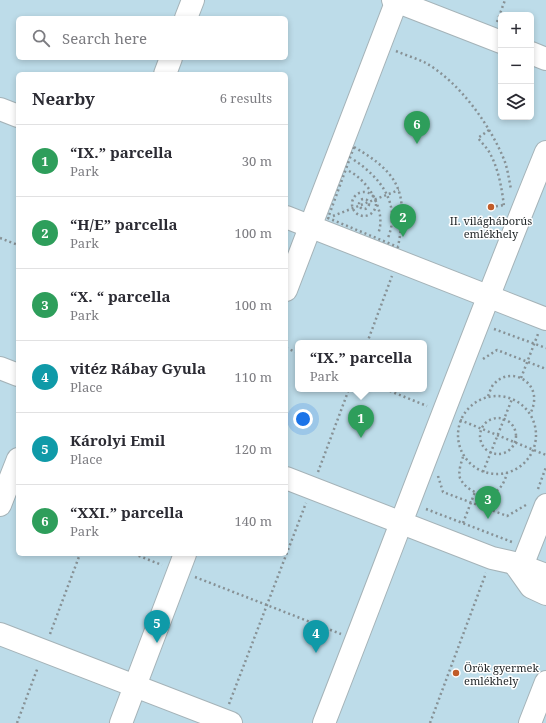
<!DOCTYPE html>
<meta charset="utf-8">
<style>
:root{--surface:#fff;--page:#f7f7f7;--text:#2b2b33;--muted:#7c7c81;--line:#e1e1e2;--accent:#0b8043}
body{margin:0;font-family:"Noto Serif",serif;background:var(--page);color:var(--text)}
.controls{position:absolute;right:12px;top:12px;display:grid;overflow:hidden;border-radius:6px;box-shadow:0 2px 6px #0003}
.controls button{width:36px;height:36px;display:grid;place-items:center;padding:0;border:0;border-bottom:1px solid var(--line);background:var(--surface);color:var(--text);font:20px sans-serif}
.you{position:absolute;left:303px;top:419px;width:14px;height:14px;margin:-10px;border:3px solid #fff;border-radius:50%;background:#1a73e8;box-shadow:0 0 0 6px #1a73e833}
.badge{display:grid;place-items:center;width:26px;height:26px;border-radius:50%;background:var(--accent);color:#fff;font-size:13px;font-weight:700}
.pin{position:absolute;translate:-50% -33px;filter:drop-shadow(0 1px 2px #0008)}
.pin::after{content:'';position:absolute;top:21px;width:14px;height:12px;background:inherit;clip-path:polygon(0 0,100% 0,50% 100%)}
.popup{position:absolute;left:295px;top:340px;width:132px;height:52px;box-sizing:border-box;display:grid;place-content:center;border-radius:6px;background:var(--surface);filter:drop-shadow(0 1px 3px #0005);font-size:13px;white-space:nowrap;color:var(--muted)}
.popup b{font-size:15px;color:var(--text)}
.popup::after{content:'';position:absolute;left:50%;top:100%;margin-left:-8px;border:8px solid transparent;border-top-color:var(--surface)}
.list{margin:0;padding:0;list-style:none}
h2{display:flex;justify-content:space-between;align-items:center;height:52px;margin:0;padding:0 16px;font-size:17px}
h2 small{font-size:13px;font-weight:400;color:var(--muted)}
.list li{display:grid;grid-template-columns:26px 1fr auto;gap:12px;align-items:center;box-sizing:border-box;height:72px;padding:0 16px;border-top:1px solid var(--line)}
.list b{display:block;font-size:15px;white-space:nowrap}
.list p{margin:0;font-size:13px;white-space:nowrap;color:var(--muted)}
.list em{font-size:13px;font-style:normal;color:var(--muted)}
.icon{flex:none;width:22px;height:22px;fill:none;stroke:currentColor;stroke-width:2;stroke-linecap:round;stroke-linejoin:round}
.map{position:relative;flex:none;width:546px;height:723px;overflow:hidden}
.search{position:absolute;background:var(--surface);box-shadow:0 2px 6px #0003;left:16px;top:16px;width:272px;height:44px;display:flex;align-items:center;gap:10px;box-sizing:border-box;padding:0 14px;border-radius:6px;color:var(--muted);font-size:15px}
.panel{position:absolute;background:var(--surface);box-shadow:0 2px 6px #0003;left:16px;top:72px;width:272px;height:484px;border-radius:6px}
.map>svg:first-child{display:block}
.green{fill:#bddce9;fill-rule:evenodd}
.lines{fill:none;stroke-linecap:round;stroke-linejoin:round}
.minor-casing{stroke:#a5b3b8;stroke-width:24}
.path{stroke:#879195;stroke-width:2.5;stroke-dasharray:2 3;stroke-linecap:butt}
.minor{stroke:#fff;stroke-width:22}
.poi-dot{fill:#c15c29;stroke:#fff;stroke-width:1.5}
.labels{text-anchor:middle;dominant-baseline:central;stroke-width:3;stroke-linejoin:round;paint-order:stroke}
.poi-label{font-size:11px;fill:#23282a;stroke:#fff}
</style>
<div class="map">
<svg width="546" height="723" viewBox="0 0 546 723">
<rect width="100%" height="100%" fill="#e6f5fb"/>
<!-- green -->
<path class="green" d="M0,0H546V723H0ZM501,15H531V117H501ZM18,18H286V58H18ZM18,74H286V554H18ZM298,343H424V389H298Z"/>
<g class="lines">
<defs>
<g id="minor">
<polyline points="393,0 501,42"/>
<polyline points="186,18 193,0"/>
<polyline points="531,53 546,59"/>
<polyline points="165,74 171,58"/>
<polyline points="0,109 18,116"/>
<polyline points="286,217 546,319"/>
<polyline points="286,290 397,0"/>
<polyline points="0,368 18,375"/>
<polyline points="286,478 492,558 514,563 546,575"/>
<polyline points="0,505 18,459"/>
<polyline points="514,563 531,587 546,594"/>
<polyline points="522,566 546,505"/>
<polyline points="0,634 231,723"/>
<polyline points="121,723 185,554"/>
<path d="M324,723C398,533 469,341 546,152"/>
<polyline points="530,723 546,682"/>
</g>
</defs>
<!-- minor casing -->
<use href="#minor" class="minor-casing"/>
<!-- path -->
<g class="path">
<polyline points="497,22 505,0"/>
<path d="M396,51C405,55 415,58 424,62C459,81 491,126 505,162C508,171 509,180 511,189"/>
<path d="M489,130L478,138C481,142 485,146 488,150C498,166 502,188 504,207"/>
<path d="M354,147C401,174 408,194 398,247L328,218Z"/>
<path d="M354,160C381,178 401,204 388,238"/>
<path d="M349,171C369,181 387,212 378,234"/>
<circle cx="364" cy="204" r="12"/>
<circle cx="364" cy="204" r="5"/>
<polyline points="491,207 505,205"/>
<polyline points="333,216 399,190"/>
<polyline points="0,238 18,245"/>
<polyline points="494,329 546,348"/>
<polyline points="367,343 392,276"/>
<polyline points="286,348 298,353"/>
<polyline points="483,359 497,350 546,369"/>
<polyline points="521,378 538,334"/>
<polyline points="385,389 427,406"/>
<circle cx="497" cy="435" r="39"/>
<path d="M488,396C490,392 491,386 495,383C512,365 546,384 530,414"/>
<circle cx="498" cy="436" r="18"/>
<polyline points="460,420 546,455"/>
<path d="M463,457C461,463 458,472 460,478C466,491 483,498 495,492C502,488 505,480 507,473"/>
<polyline points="318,472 349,389"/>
<polyline points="483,472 512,399"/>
<polyline points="438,476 443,492 507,516 526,505"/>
<polyline points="538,489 546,467"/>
<polyline points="426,509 512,542"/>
<polyline points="463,523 475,492"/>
<polyline points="134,554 162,565"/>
<polyline points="195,577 341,634"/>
<polyline points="50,634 80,554"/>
<polyline points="229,704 306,503"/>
<polyline points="17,723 38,667"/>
<polyline points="430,723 486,573"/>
</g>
<!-- minor -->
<use href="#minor" class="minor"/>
</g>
<!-- markers -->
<g class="poi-dot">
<circle cx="491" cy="207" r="4"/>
<circle cx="456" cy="673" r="4"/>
</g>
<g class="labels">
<!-- poi labels -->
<g class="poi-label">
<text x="491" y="220">II. világháborús<tspan x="491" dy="13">emlékhely</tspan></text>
<text x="464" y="667" text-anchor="start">Örök gyermek<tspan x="464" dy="13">emlékhely</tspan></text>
</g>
</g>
</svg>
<div class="controls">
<button>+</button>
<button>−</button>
<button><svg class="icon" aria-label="layers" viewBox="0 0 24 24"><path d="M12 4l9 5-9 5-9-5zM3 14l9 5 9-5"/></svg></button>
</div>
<div class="you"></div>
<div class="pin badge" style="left:361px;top:438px;background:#2e9e5b">1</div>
<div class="popup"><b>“IX.” parcella</b>Park</div>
<div class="pin badge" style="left:403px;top:237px;background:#2e9e5b">2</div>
<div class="pin badge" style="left:488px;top:519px;background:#2e9e5b">3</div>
<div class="pin badge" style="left:316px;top:653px;background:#0f9aa8">4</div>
<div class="pin badge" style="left:157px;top:643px;background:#0f9aa8">5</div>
<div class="pin badge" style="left:417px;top:144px;background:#2e9e5b">6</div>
<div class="search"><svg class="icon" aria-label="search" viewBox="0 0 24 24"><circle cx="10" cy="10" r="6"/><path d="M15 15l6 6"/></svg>Search here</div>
<section class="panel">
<h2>Nearby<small>6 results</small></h2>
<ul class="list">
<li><span class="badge" style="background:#2e9e5b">1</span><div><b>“IX.” parcella</b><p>Park</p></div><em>30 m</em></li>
<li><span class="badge" style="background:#2e9e5b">2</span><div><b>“H/E” parcella</b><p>Park</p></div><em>100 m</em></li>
<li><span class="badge" style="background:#2e9e5b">3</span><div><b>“X. “ parcella</b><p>Park</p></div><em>100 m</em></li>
<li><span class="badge" style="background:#0f9aa8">4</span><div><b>vitéz Rábay Gyula</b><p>Place</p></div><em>110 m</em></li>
<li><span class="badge" style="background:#0f9aa8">5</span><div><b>Károlyi Emil</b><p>Place</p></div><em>120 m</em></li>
<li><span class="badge" style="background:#2e9e5b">6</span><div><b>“XXI.” parcella</b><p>Park</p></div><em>140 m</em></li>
</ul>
</section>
</div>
